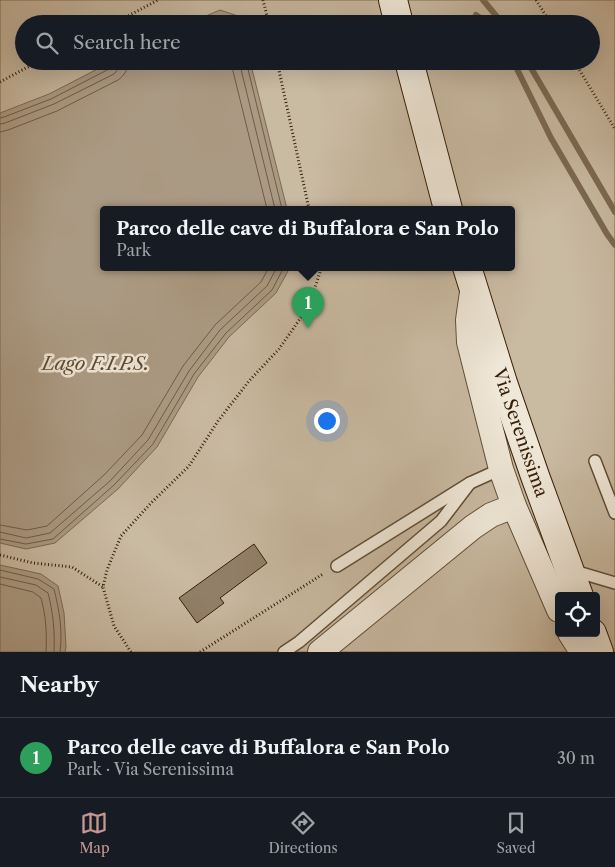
<!DOCTYPE html>
<meta charset="utf-8">
<style>
:root{--surface:#171b24;--page:#20242c;--text:#f1f3f6;--muted:#9ea1a6;--line:#363941;--accent:#c59692}
body{margin:0;font-family:"Libre Caslon Text",serif;background:var(--page);color:var(--text)}
.controls{position:absolute;right:15px;bottom:15px;display:grid;overflow:hidden;border-radius:5px;box-shadow:0 5px 20px #0002}
.controls button{width:45px;height:45px;display:grid;place-items:center;padding:0;border:0;border-bottom:1px solid var(--line);background:var(--surface);color:var(--text);font:25px sans-serif}
.you{position:absolute;left:326px;top:420px;width:18px;height:18px;margin:-12px;border:4px solid #fff;border-radius:50%;background:#1a73e8;box-shadow:0 0 0 8px #1a73e833}
.badge{display:grid;place-items:center;width:32px;height:32px;border-radius:50%;background:var(--accent);color:#fff;font-size:16px;font-weight:700}
.pin{position:absolute;translate:-50% -41px;filter:drop-shadow(0 1px 2px #0008)}
.pin::after{content:'';position:absolute;top:26px;width:18px;height:15px;background:inherit;clip-path:polygon(0 0,100% 0,50% 100%)}
.popup{position:absolute;left:100px;top:206px;width:415px;height:65px;box-sizing:border-box;display:grid;place-content:center;border-radius:5px;background:var(--surface);filter:drop-shadow(0 1px 4px #0005);font-size:16px;white-space:nowrap;color:var(--muted)}
.popup b{font-size:19px;color:var(--text)}
.popup::after{content:'';position:absolute;left:50%;top:100%;margin-left:-10px;border:10px solid transparent;border-top-color:var(--surface)}
.list{margin:0;padding:0;list-style:none}
h2{display:flex;justify-content:space-between;align-items:center;height:65px;margin:0;padding:0 20px;font-size:21px}
h2 small{font-size:16px;font-weight:400;color:var(--muted)}
.list li{display:grid;grid-template-columns:32px 1fr auto;gap:15px;align-items:center;box-sizing:border-box;height:80px;padding:0 20px;border-top:1px solid var(--line)}
.list b{display:block;font-size:19px;white-space:nowrap}
.list p{margin:0;font-size:16px;white-space:nowrap;color:var(--muted)}
.list em{font-size:16px;font-style:normal;color:var(--muted)}
.icon{flex:none;width:28px;height:28px;fill:none;stroke:currentColor;stroke-width:2;stroke-linecap:round;stroke-linejoin:round}
.map{position:relative;flex:none;width:615px;height:652px;overflow:hidden}
.search{position:absolute;background:var(--surface);box-shadow:0 5px 20px #0002;left:15px;right:15px;top:15px;height:55px;display:flex;align-items:center;gap:12px;box-sizing:border-box;padding:0 18px;border-radius:28px;color:var(--muted);font-size:19px}
.sheet{height:145px;background:var(--surface)}
nav{display:flex;justify-content:space-around;align-items:center;box-sizing:border-box;height:70px;border-top:1px solid var(--line);background:var(--surface);font-size:14px;color:var(--muted)}
nav a{display:grid;justify-items:center;gap:2px}
nav .on{color:var(--accent)}
.map>svg:first-child{display:block}
.green{fill:#c9baa2;stroke:#806c55;fill-rule:evenodd}
.water{fill:#ab9a83;stroke:#7c6952}
.lines{fill:none;stroke-linecap:round;stroke-linejoin:round}
.shore{stroke:#705c46;stroke-width:1}
.stream{stroke:#7c6952;stroke-width:6}
.building{fill:#928069;stroke:#361f08}
.service-casing{stroke:#624e36;stroke-width:14}
.minor-casing{stroke:#624e36;stroke-width:26}
.secondary-casing{stroke:#361f08;stroke-width:30}
.path{stroke:#361f08;stroke-width:3;stroke-dasharray:1 2.5;stroke-linecap:butt}
.service{stroke:#efe7d7;stroke-width:11}
.minor{stroke:#efe7d7;stroke-width:24}
.secondary{stroke:#efe7d7;stroke-width:28}
.labels{text-anchor:middle;dominant-baseline:central;stroke-width:5;stroke-linejoin:round;paint-order:stroke}
.street-label{font-size:18px;fill:#361f08;stroke:#efe7d7}
.water-label{font-size:19px;font-style:italic;fill:#5f4a33;stroke:#efe7d7}
</style>
<div class="map">
<svg width="615" height="652" viewBox="0 0 615 652">
<rect width="100%" height="100%" fill="#e7dac2"/>
<filter id="stains"><feTurbulence type="fractalNoise" baseFrequency=".004" numOctaves="4"/><feColorMatrix values="0 0 0 0 .2 0 0 0 0 .09 0 0 0 0 .02 0 0 0 .5 -.17"/></filter>
<radialGradient id="worn" r=".72"><stop offset=".6" stop-color="#630" stop-opacity="0"/><stop offset="1" stop-color="#630" stop-opacity=".3"/></radialGradient>
<!-- green -->
<path class="green" d="M0,0H615V652H0ZM24,24H591V61H24ZM104,209H512V267H104ZM559,596H596V633H559Z"/>
<!-- water -->
<g class="water">
<polygon points="220,10 238,16 240,24 187,24"/>
<polygon points="113,61 250,61 287,209 104,209 104,267 289,267 288,271 276,293 229,337 198,377 157,447 118,489 55,543 26,549 0,543 0,113 49,94"/>
<polygon points="0,565 41,574 58,586 64,613 66,647 65,652 0,652"/>
</g>
<g class="lines">
<!-- shore -->
<g class="shore">
<polyline points="232,61 232,67 267,209"/>
<polyline points="239,61 275,209"/>
<polyline points="246,61 282,209"/>
<polyline points="0,118 4,117 51,99 111,68 114,65 114,61"/>
<polyline points="0,124 5,123 54,104 114,74 119,68 120,61"/>
<path d="M0,132L8,130L57,111L118,80C125,75 128,69 128,61"/>
<polyline points="0,525 27,530 47,526 104,475 142,435 183,366 215,325 261,282 269,267"/>
<polyline points="0,532 26,538 50,533 110,481 148,440 189,371 220,330 267,286 277,267"/>
<polyline points="0,539 26,544 53,539 114,485 153,444 194,374 226,333 272,290 284,267"/>
<path d="M0,570L38,579L54,589C59,609 63,631 60,652"/>
<path d="M0,577L36,585L48,593C53,612 55,632 54,652"/>
<path d="M0,584L33,592L41,598C46,616 47,634 46,652"/>
</g>
<!-- stream -->
<g class="stream">
<polyline points="483,0 503,24"/>
<polyline points="476,15 489,24"/>
<polyline points="513,61 551,138 607,234 615,245"/>
<polyline points="527,61 615,212"/>
</g>
</g>
<!-- building -->
<polygon class="building" points="254,544 267,563 220,598 224,603 197,623 179,598"/>
<g class="lines">
<defs>
<g id="service">
<polyline points="595,461 615,513"/>
<polyline points="337,566 470,483 501,469"/>
<polyline points="571,570 615,583"/>
<polyline points="284,652 299,642 441,521 470,483"/>
</g>
<g id="minor">
<polyline points="473,285 468,320 469,342 501,469 514,506 559,610"/>
<polyline points="570,633 582,652"/>
<polyline points="320,652 473,527 491,515 514,506"/>
</g>
<g id="secondary">
<polyline points="393,0 399,24"/>
<polyline points="409,61 448,209"/>
<path id="s1" d="M467,267L503,383L535,476L579,596"/>
<polyline points="592,633 599,652"/>
</g>
</defs>
<!-- service casing -->
<use href="#service" class="service-casing"/>
<!-- minor casing -->
<use href="#minor" class="minor-casing"/>
<!-- secondary casing -->
<use href="#secondary" class="secondary-casing"/>
<!-- path -->
<g class="path">
<polyline points="263,0 269,24"/>
<polyline points="536,0 551,24"/>
<polyline points="113,24 158,0"/>
<polyline points="277,61 309,209"/>
<polyline points="574,61 615,129"/>
<polyline points="0,82 39,61"/>
<polyline points="0,555 33,563 72,567 103,587"/>
<polyline points="131,652 114,626 103,587 107,570 121,536 151,503 189,466 218,421 249,381 279,349 309,306 321,269 320,267"/>
<polyline points="200,652 323,574"/>
</g>
<!-- service -->
<use href="#service" class="service"/>
<!-- minor -->
<use href="#minor" class="minor"/>
<!-- secondary -->
<use href="#secondary" class="secondary"/>
</g>
<g class="labels">
<!-- street labels -->
<g class="street-label">
<text stroke="none"><textPath href="#s1" startOffset="174">Via Serenissima</textPath></text>
</g>
<!-- water labels -->
<g class="water-label">
<text x="96" y="363">Lago F.I.P.S.</text>
</g>
</g>
<rect width="100%" height="100%" filter="url(#stains)"/>
<rect width="100%" height="100%" fill="url(#worn)"/>
</svg>
<div class="controls">
<button><svg class="icon" aria-label="locate" viewBox="0 0 24 24"><circle cx="12" cy="12" r="6"/><path d="M12 2v4M12 18v4M2 12h4M18 12h4"/></svg></button>
</div>
<div class="you"></div>
<div class="pin badge" style="left:308px;top:328px;background:#2e9e5b">1</div>
<div class="popup"><b>Parco delle cave di Buffalora e San Polo</b>Park</div>
<div class="search"><svg class="icon" aria-label="search" viewBox="0 0 24 24"><circle cx="10" cy="10" r="6"/><path d="M15 15l6 6"/></svg>Search here</div>
</div>
<section class="sheet">
<h2>Nearby<small></small></h2>
<ul class="list">
<li><span class="badge" style="background:#2e9e5b">1</span><div><b>Parco delle cave di Buffalora e San Polo</b><p>Park · Via Serenissima</p></div><em>30 m</em></li>
</ul>
</section>
<nav>
<a class="on"><svg class="icon" aria-label="map" viewBox="0 0 24 24"><path d="M3 6l6-2 6 2 6-2v14l-6 2-6-2-6 2zM9 4v14M15 6v14"/></svg>Map</a>
<a><svg class="icon" aria-label="directions" viewBox="0 0 24 24"><path d="M12 3l9 9-9 9-9-9zM9 14v-3h6M13 9l2 2-2 2"/></svg>Directions</a>
<a><svg class="icon" aria-label="saved" viewBox="0 0 24 24"><path d="M7 4h10v16l-5-4-5 4z"/></svg>Saved</a>
</nav>
